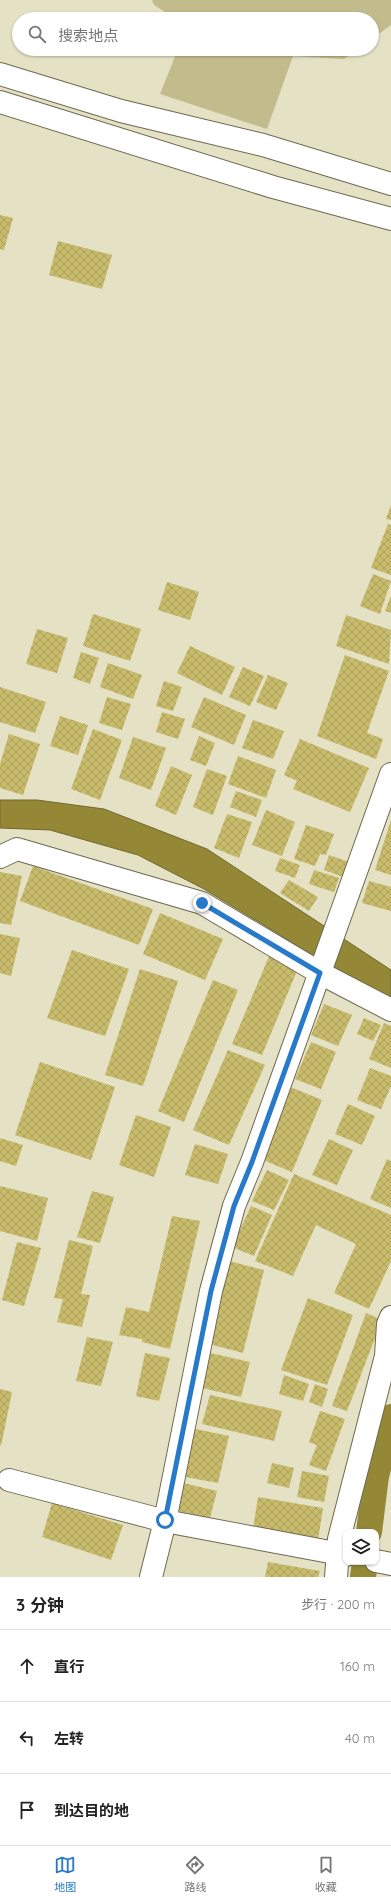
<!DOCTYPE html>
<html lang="zh">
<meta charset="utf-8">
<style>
:root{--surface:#fff;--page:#f2f2f2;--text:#222;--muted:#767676;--line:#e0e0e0;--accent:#277ac9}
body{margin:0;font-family:Quicksand,"Noto Sans SC",sans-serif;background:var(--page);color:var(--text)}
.controls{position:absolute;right:12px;bottom:12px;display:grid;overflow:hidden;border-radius:8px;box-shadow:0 1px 3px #0004}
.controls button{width:36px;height:36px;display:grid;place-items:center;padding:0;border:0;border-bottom:1px solid var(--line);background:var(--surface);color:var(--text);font:20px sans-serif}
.stop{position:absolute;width:12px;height:12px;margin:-9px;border:3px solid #277ac9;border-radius:50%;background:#fff}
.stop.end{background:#277ac9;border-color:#fff;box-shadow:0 1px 4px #0008}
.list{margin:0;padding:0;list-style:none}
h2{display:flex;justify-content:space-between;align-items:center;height:52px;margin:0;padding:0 16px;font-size:17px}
h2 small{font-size:13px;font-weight:400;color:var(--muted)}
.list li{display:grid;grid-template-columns:26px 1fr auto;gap:12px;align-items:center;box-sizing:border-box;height:72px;padding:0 16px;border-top:1px solid var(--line)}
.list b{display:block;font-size:15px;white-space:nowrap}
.list em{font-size:13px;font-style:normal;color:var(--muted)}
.icon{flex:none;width:22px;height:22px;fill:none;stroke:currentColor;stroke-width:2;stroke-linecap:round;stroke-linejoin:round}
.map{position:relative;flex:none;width:391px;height:1577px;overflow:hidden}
.search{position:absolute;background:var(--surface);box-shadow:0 1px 3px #0004;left:12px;right:12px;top:12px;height:44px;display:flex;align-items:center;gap:10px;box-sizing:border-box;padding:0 14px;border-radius:22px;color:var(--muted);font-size:15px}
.sheet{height:268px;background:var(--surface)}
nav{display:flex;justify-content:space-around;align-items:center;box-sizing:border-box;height:56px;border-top:1px solid var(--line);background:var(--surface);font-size:11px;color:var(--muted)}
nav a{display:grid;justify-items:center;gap:2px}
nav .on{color:var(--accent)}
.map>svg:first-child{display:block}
.garden{fill:#c2bc8d}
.water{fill:#948837;stroke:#71682c}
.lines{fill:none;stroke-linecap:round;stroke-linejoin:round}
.canal{stroke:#948837;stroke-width:26}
.building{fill:url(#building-cross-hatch)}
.minor-casing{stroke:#6d6950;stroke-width:24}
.tertiary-casing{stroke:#6d6950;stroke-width:24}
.minor{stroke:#fff;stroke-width:22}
.tertiary{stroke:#fff;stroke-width:22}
.route{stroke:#277ac9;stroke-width:5}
</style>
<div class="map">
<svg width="391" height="1577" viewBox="0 0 391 1577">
<defs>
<pattern id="building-cross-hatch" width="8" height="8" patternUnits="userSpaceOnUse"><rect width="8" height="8" fill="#c8bc6c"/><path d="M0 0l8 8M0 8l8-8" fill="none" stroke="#aca15d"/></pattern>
</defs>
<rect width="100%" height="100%" fill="#e5e1c4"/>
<!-- garden -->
<g class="garden">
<polygon points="152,0 391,0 391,25 372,39 372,19 176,19 154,5"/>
<polygon points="178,49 358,49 344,59 293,56 267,129 160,94"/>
</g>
<!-- water -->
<polygon class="water" points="0,800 37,800 104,809 207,849 391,970 391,1010 370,992 277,933 204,889 138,855 50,830 0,828"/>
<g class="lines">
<!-- canal -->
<g class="canal">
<polyline points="369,1532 376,1476 391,1417"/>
<polyline points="363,1577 365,1562"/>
</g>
</g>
<!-- building -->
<g class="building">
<polygon points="0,215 13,218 4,250 0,249"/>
<polygon points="58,241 112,255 102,289 49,275"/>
<polygon points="391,505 391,520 386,519"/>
<polygon points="388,524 391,525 391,575 371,568"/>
<polygon points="373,574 391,581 380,614 360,606"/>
<polygon points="167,582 199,592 190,620 158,610"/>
<polygon points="391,596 391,613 385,611"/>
<polygon points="93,614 141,629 130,661 83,646"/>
<polygon points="346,615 391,630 389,664 336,646"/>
<polygon points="37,629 68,638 57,673 26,664"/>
<polygon points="190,646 235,667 222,695 177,673"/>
<polygon points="81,652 99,658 90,684 73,678"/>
<polygon points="345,655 389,671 367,733 383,739 376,759 317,736"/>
<polygon points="108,663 142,675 133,699 100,687"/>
<polygon points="243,667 264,676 250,706 229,697"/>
<polygon points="268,675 288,683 276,710 256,702"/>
<polygon points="164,681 182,687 173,711 156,706"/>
<polygon points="0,687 46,702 35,733 0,722"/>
<polygon points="107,697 131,704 122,730 99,723"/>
<polygon points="204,697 246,715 234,745 191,727"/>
<polygon points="162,712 185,719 178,739 156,732"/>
<polygon points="60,716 88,725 78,755 50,746"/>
<polygon points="253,720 284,731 273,759 242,748"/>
<polygon points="93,729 122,740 100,800 71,789"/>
<polygon points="9,734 40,744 23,795 0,788 0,764"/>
<polygon points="199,736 215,743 206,766 190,760"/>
<polygon points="133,737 166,748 151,790 119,778"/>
<polygon points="300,739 369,768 350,812 293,789 297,781 284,775"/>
<polygon points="238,756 276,770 266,798 228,784"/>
<polygon points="171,766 192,775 176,815 155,806"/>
<polygon points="207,769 227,776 213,815 193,807"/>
<polygon points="236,791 262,800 256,817 230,807"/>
<polygon points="266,810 295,822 282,856 252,845"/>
<polygon points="227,814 252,822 239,858 214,848"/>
<polygon points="391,820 391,875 375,870"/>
<polygon points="306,825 334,834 326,855 320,854 315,866 294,859"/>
<polygon points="329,855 349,862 343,877 324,870"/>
<polygon points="280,858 300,865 295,878 275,871"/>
<polygon points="33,866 153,909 139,945 20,901"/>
<polygon points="314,870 339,878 334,892 309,884"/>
<polygon points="0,872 22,876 11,925 0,923"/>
<polygon points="289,880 318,897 309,911 280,893"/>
<polygon points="369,881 391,887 391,911 362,903"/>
<polygon points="160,913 223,939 205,980 143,954"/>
<polygon points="0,934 20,938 11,976 0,973"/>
<polygon points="72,950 129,969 105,1036 47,1018"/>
<polygon points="270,954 299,966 262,1055 232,1044"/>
<polygon points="140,969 178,981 143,1086 105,1075"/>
<polygon points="213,980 238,990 184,1122 158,1111"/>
<polygon points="324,1004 352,1015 338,1046 311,1035"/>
<polygon points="364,1018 381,1025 373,1041 357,1034"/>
<polygon points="384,1023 391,1026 391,1068 369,1059"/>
<polygon points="311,1042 336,1052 321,1089 295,1079"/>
<polygon points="228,1050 265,1065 229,1145 193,1130"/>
<polygon points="40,1062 115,1087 91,1160 15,1135"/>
<polygon points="370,1068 391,1076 391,1086 381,1109 357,1100"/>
<polygon points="288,1086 322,1100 292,1172 258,1158"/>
<polygon points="348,1104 375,1116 362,1145 335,1134"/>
<polygon points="136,1115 171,1127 154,1177 119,1165"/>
<polygon points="0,1138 23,1145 16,1166 0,1161"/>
<polygon points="329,1139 353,1150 337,1185 312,1175"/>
<polygon points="195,1144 228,1154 218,1184 185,1175"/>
<polygon points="387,1159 391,1161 391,1208 370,1199"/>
<polygon points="267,1170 289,1180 274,1210 252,1201"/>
<polygon points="294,1174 391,1215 391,1261 369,1309 334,1293 356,1244 316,1225 293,1276 255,1261"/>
<polygon points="0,1186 48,1198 37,1241 0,1231"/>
<polygon points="92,1191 114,1197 100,1243 77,1237"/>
<polygon points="251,1206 272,1215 254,1256 232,1247"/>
<polygon points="172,1216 200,1221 170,1349 142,1342 142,1339 119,1335 126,1307 149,1312"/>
<polygon points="69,1240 93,1246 81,1294 90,1295 82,1327 57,1322 63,1299 54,1298"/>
<polygon points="17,1242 41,1248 24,1306 2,1300"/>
<polygon points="229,1261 264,1270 243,1353 209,1344"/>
<polygon points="308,1298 353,1315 327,1385 281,1370"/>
<polygon points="366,1313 382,1320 347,1411 332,1406"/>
<polygon points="87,1337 113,1342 101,1386 76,1381"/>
<polygon points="206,1352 250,1362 241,1397 198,1387"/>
<polygon points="145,1353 170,1358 159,1401 136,1396"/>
<polygon points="284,1375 309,1384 303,1401 279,1394"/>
<polygon points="315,1384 328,1389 322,1407 309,1402"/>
<polygon points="0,1389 12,1392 1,1446 0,1445"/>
<polygon points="210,1395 282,1411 274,1441 202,1424"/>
<polygon points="320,1411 345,1419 326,1471 309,1465 317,1445 309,1442"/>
<polygon points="191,1428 229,1436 218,1483 180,1476"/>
<polygon points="272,1463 294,1468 289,1488 267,1483"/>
<polygon points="302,1471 329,1476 324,1502 297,1497"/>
<polygon points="179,1482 217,1491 210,1518 172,1510"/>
<polygon points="258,1497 323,1508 318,1540 253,1529"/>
<polygon points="52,1503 123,1525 111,1560 42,1537"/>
<polygon points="268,1562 320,1571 318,1577 265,1577"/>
</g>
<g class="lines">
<defs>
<g id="minor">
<polyline points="0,857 17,849 202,903 320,973 391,1010"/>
<polyline points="9,1480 165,1521 346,1555"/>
<polyline points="376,1561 391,1564"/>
<polyline points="336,1577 339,1539 386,1356 388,1324 391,1317"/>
</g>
<g id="tertiary">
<polyline points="0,74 121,111 263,145 391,184"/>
<polyline points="0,102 273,187 391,219"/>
<polyline points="151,1577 165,1521 211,1291 234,1206 252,1162 391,774"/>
</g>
</defs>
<!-- minor casing -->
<use href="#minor" class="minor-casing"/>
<!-- tertiary casing -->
<use href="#tertiary" class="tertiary-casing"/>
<!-- minor -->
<use href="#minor" class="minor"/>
<!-- tertiary -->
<use href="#tertiary" class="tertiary"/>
</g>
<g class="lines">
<!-- route -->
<polyline class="route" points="165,1520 211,1291 234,1206 252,1162 320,973 202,903"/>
</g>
</svg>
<div class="controls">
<button><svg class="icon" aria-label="layers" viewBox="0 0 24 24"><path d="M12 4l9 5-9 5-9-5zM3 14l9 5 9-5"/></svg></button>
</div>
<div class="stop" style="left:165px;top:1520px"></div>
<div class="stop end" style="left:202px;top:903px"></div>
<div class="search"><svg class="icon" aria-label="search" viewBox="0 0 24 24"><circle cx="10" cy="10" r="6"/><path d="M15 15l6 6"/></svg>搜索地点</div>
</div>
<section class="sheet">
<h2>3 分钟<small>步行 · 200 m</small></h2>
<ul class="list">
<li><svg class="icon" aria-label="ahead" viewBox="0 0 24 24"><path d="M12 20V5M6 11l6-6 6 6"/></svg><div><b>直行</b></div><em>160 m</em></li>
<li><svg class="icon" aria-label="left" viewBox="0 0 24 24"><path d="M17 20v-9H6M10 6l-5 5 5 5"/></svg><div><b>左转</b></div><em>40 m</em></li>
<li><svg class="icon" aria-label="arrive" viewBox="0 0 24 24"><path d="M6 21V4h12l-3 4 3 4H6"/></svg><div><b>到达目的地</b></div></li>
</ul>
</section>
<nav>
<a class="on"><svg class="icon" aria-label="map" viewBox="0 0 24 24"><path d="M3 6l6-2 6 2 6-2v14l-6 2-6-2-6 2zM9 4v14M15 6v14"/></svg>地图</a>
<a><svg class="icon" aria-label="directions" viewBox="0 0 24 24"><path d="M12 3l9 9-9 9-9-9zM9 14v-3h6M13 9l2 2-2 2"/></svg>路线</a>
<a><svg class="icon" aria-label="saved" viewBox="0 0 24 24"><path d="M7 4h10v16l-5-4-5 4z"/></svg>收藏</a>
</nav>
